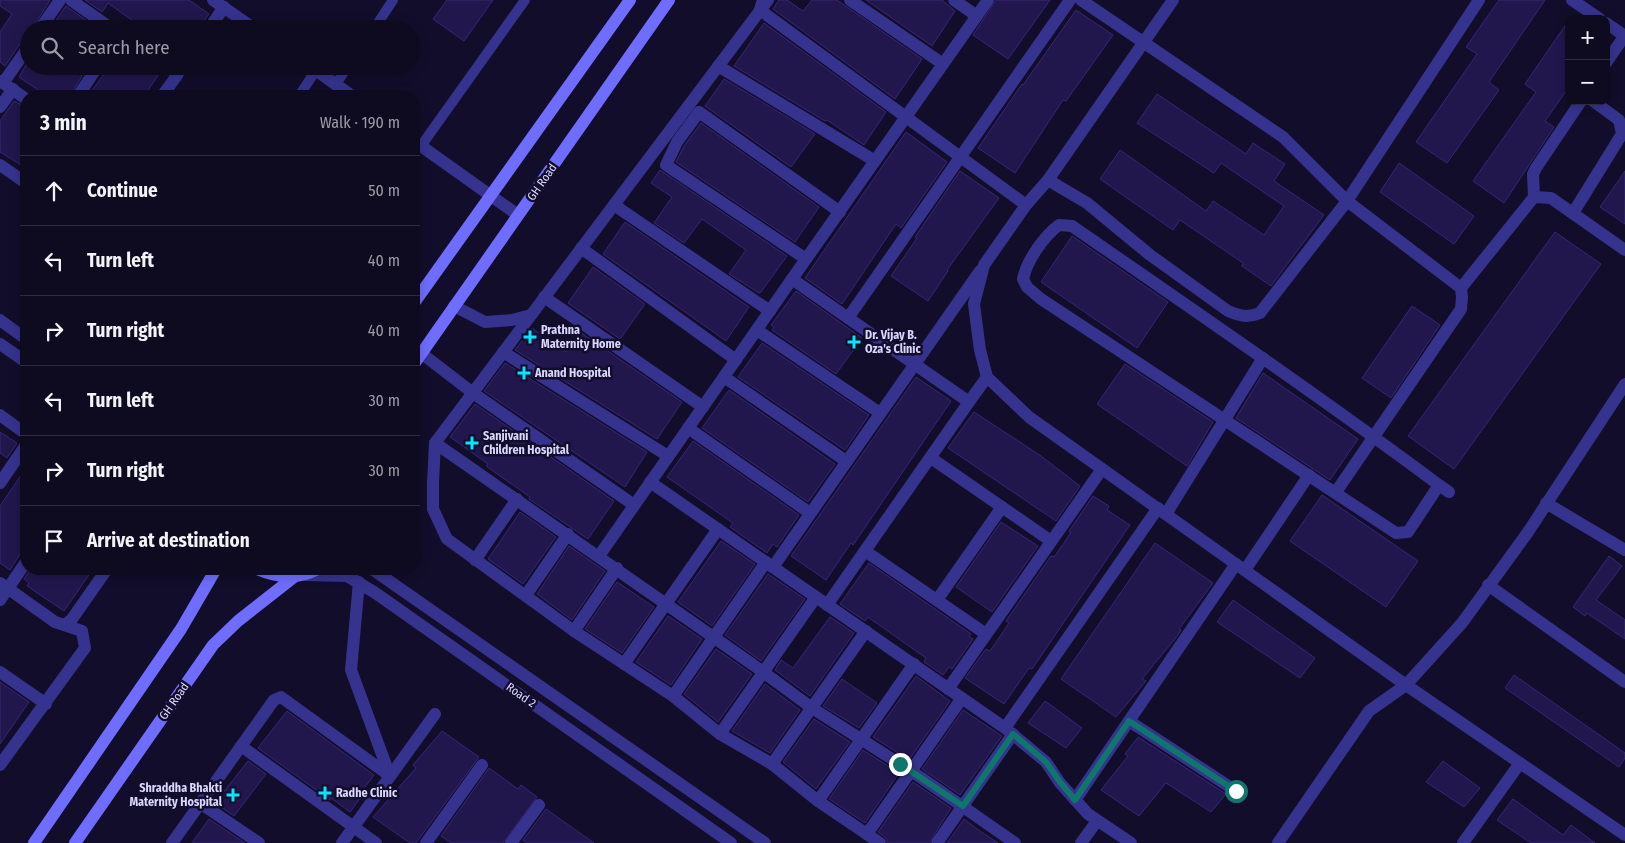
<!DOCTYPE html>
<meta charset="utf-8">
<style>
:root{--surface:#0e0a20;--page:#1c182d;--text:#f1f3f6;--muted:#9b9aa5;--line:#2e2b3e}
body{margin:0;font-family:"Fira Sans Condensed",sans-serif;background:var(--page);color:var(--text)}
.controls{position:absolute;right:15px;top:15px;display:grid;overflow:hidden;border-radius:10px;box-shadow:0 2px 12px #0003}
.controls button{width:45px;height:45px;display:grid;place-items:center;padding:0;border:0;border-bottom:1px solid var(--line);background:var(--surface);color:var(--text);font:25px sans-serif}
.stop{position:absolute;width:15px;height:15px;margin:-11px;border:4px solid #0f766e;border-radius:50%;background:#fff}
.stop.end{background:#0f766e;border-color:#fff;box-shadow:0 1px 5px #0008}
.list{margin:0;padding:0;list-style:none}
h2{display:flex;justify-content:space-between;align-items:center;height:65px;margin:0;padding:0 20px;font-size:21px}
h2 small{font-size:16px;font-weight:400;color:var(--muted)}
.list li{display:grid;grid-template-columns:32px 1fr auto;gap:15px;align-items:center;box-sizing:border-box;height:70px;padding:0 20px;border-top:1px solid var(--line)}
.list b{display:block;font-size:19px;white-space:nowrap}
.list em{font-size:16px;font-style:normal;color:var(--muted)}
.icon{flex:none;width:28px;height:28px;fill:none;stroke:currentColor;stroke-width:2;stroke-linecap:round;stroke-linejoin:round}
.map{position:relative;flex:none;width:1625px;height:843px;overflow:hidden}
.search{position:absolute;background:var(--surface);box-shadow:0 2px 12px #0003;left:20px;top:20px;width:400px;height:55px;display:flex;align-items:center;gap:12px;box-sizing:border-box;padding:0 18px;border-radius:28px;color:var(--muted);font-size:19px}
.panel{position:absolute;background:var(--surface);box-shadow:0 2px 12px #0003;left:20px;top:90px;width:400px;height:485px;border-radius:20px}
.map>svg:first-child{display:block}
.building{fill:#21174d;stroke:#36277b}
.lines{fill:none;stroke-linecap:round;stroke-linejoin:round}
.service{stroke:#36338e;stroke-width:10}
.minor{stroke:#36338e;stroke-width:12}
.tertiary{stroke:#36338e;stroke-width:12}
.secondary{stroke:#6f6dff;stroke-width:12}
.minor-bridge{stroke:#36338e;stroke-width:12}
.route{stroke:#0f766e;stroke-width:6}
.poi-dot{fill:#02e8ff;stroke:#120d2a;stroke-width:2}
.labels{text-anchor:middle;dominant-baseline:central;stroke-width:5;stroke-linejoin:round;paint-order:stroke}
.street-label{font-size:12px;fill:#dad6ff;stroke:#120d2a}
.poi-label{font-size:12px;font-weight:bold;fill:#dad6ff;stroke:#120d2a;text-anchor:start}
</style>
<div class="map">
<svg width="1625" height="843" viewBox="0 0 1625 843">
<rect width="100%" height="100%" fill="#120d2a"/>
<!-- building -->
<g class="building">
<polygon points="0,0 50,0 32,29 29,29 29,38 22,41 5,66 0,62 0,32 12,14 0,6"/>
<polygon points="85,0 189,0 209,14 198,29 144,29 108,3 102,12"/>
<polygon points="447,0 493,0 464,41 433,19"/>
<polygon points="779,0 787,0 803,11 812,0 837,0 922,59 895,99 773,9"/>
<polygon points="866,0 942,0 955,11 932,46"/>
<polygon points="996,0 1050,0 1008,59 973,35"/>
<polygon points="1499,0 1545,0 1489,82 1499,90 1447,163 1416,142 1477,54 1466,47"/>
<polygon points="66,6 93,25 90,29 50,29"/>
<polygon points="1076,10 1113,35 1066,101 1063,100 1015,173 978,148 1022,84 1023,85"/>
<polygon points="1569,20 1569,87 1545,121 1554,127 1504,203 1473,181 1536,92 1525,84"/>
<polygon points="764,23 886,112 864,145 827,120 825,121 734,66"/>
<polygon points="29,60 29,66 67,66 82,76 70,96 47,96 19,77"/>
<polygon points="110,66 147,66 159,74 144,96 88,96"/>
<polygon points="724,79 815,134 791,167 705,106"/>
<polygon points="1157,94 1246,154 1253,143 1285,164 1274,181 1324,215 1271,286 1242,266 1243,263 1180,220 1173,230 1100,179 1120,150 1206,211 1213,201 1264,235 1284,206 1221,163 1214,173 1137,123"/>
<polygon points="14,101 26,107 26,168 0,152 0,121"/>
<polygon points="701,123 819,207 795,242 676,162 684,146"/>
<polygon points="906,132 947,162 901,228 896,224 842,304 805,278"/>
<polygon points="1399,163 1474,216 1454,244 1380,192"/>
<polygon points="660,170 787,256 761,292 759,293 729,274 746,250 702,219 684,243 654,223 672,197 651,183"/>
<polygon points="960,171 999,198 947,270 948,271 928,301 891,276 917,238 915,237"/>
<polygon points="1625,171 1625,224 1600,207"/>
<polygon points="625,222 749,307 726,341 603,254"/>
<polygon points="1555,232 1601,264 1454,469 1408,436"/>
<polygon points="1072,236 1168,302 1137,348 1041,282"/>
<polygon points="593,267 645,304 620,339 568,303"/>
<polygon points="796,291 862,338 836,374 772,330 774,327 771,325"/>
<polygon points="1412,306 1440,325 1391,398 1362,378"/>
<polygon points="532,328 566,352 580,332 682,402 657,439 515,350"/>
<polygon points="762,343 869,415 845,450 738,377"/>
<polygon points="505,363 647,452 625,487 484,391"/>
<polygon points="1125,364 1213,422 1187,466 1097,404"/>
<polygon points="1263,373 1358,439 1330,480 1236,418"/>
<polygon points="916,377 951,401 853,545 851,543 826,580 791,556"/>
<polygon points="729,390 835,464 808,502 702,428"/>
<polygon points="475,404 614,501 588,539 529,499 530,497 486,466 488,464 450,437"/>
<polygon points="974,412 1041,456 1080,486 1056,521 948,448"/>
<polygon points="0,432 17,443 7,458 0,453"/>
<polygon points="693,441 799,515 777,547 773,544 767,553 730,527 733,523 667,477"/>
<polygon points="26,468 26,545 10,570 0,563 0,506"/>
<polygon points="1322,495 1418,561 1386,607 1290,541"/>
<polygon points="1093,496 1109,506 1107,510 1130,525 1032,669 1029,668 1004,704 965,678 986,649 990,651 1009,623 1006,621 1051,556 1054,557 1064,543 1071,532 1069,531"/>
<polygon points="520,512 556,537 523,584 488,559"/>
<polygon points="1001,522 1038,546 992,612 956,587"/>
<polygon points="721,541 755,564 712,626 678,602"/>
<polygon points="1155,543 1213,583 1179,629 1181,630 1178,635 1142,679 1146,681 1116,717 1061,679"/>
<polygon points="569,546 605,571 572,620 537,594"/>
<polygon points="1609,556 1622,566 1596,600 1625,620 1625,639 1587,613 1585,616 1573,607"/>
<polygon points="869,563 971,634 969,637 973,639 952,669 949,667 943,675 924,662 926,658 872,620 868,617 865,621 840,604"/>
<polygon points="31,569 93,569 64,611 27,586 29,583 24,579"/>
<polygon points="768,574 805,599 761,661 725,635"/>
<polygon points="617,582 654,607 622,653 585,629"/>
<polygon points="1233,600 1315,658 1300,678 1217,622"/>
<polygon points="668,616 702,639 671,685 636,662"/>
<polygon points="830,617 854,633 810,696 775,670 781,660 793,668"/>
<polygon points="716,649 752,674 718,722 684,694"/>
<polygon points="1514,675 1625,753 1625,758 1619,767 1505,688"/>
<polygon points="916,676 950,701 909,760 873,737"/>
<polygon points="842,679 877,703 859,728 823,706"/>
<polygon points="0,682 29,702 0,744"/>
<polygon points="765,684 800,710 770,753 732,731"/>
<polygon points="1045,701 1082,728 1066,748 1028,723"/>
<polygon points="963,710 1002,736 960,795 922,769"/>
<polygon points="287,711 374,775 359,795 361,797 350,812 331,798 330,800 258,748"/>
<polygon points="814,719 850,742 816,789 783,762"/>
<polygon points="442,731 479,757 416,843 410,843 373,817 416,768 413,765"/>
<polygon points="1138,737 1226,794 1211,812 1166,783 1139,816 1101,790 1128,756 1125,754"/>
<polygon points="863,750 899,773 865,823 829,799"/>
<polygon points="248,761 266,774 234,816 215,803"/>
<polygon points="1443,761 1480,788 1464,807 1426,782"/>
<polygon points="489,768 518,789 521,785 537,797 503,843 451,843 441,836"/>
<polygon points="913,782 951,808 929,843 888,843 885,837 878,832"/>
<polygon points="1513,799 1563,835 1571,825 1595,843 1531,843 1497,820"/>
<polygon points="546,809 594,843 528,843 523,840"/>
<polygon points="209,819 245,843 192,843"/>
<polygon points="964,819 977,829 998,843 947,843"/>
</g>
<g class="lines">
<!-- service -->
<g class="service">
<polyline points="374,29 393,0"/>
<polyline points="336,84 348,66"/>
<polyline points="299,96 316,70"/>
<polyline points="421,146 525,0"/>
</g>
<!-- minor -->
<g class="minor">
<polyline points="71,0 112,29"/>
<polyline points="213,0 255,29"/>
<polyline points="768,0 435,443 433,482 433,509 447,539 574,631 673,696 720,734 772,764 818,801 880,843"/>
<polyline points="850,0 943,64"/>
<polyline points="954,0 977,16"/>
<polyline points="1081,0 1283,137 1347,201 1479,0"/>
<polyline points="1173,0 1048,180 1026,205 984,265 974,304 980,350 987,377 1029,417 1406,685 1625,835"/>
<polyline points="1572,0 1600,19"/>
<polyline points="762,3 760,10 1026,205"/>
<polyline points="1606,23 1625,36"/>
<polyline points="40,29 60,0"/>
<polyline points="209,29 224,7"/>
<polyline points="1606,63 1625,35"/>
<polyline points="310,66 352,96"/>
<polyline points="718,66 875,161"/>
<polyline points="0,81 26,99"/>
<polyline points="3,83 29,46"/>
<polyline points="78,96 98,66"/>
<polyline points="162,96 178,74 167,66"/>
<polyline points="0,107 13,89"/>
<polyline points="414,141 518,215"/>
<polyline points="0,165 26,183"/>
<path d="M1048,180L1087,203L1150,255L1228,311C1240,316 1247,318 1260,313L1347,201L1461,288L1462,297L1461,309L1336,492"/>
<polyline points="1534,197 1533,174 1536,168 1581,101"/>
<polyline points="614,205 770,311"/>
<polyline points="1573,213 1622,134 1619,120 1593,101"/>
<polyline points="581,248 736,360"/>
<polyline points="806,259 666,165 677,142 699,112 840,212"/>
<polyline points="1461,288 1534,197 1551,198 1625,250"/>
<polyline points="544,297 703,407"/>
<polyline points="454,306 485,322 512,320 531,315"/>
<polyline points="848,318 1070,0"/>
<polyline points="757,330 880,413"/>
<polyline points="503,352 668,456"/>
<polyline points="421,353 473,393 634,505"/>
<polyline points="724,377 846,461"/>
<polyline points="987,377 969,402 792,279 988,0"/>
<polyline points="0,415 26,434"/>
<polyline points="688,428 810,513"/>
<polyline points="435,443 752,664"/>
<polyline points="931,458 1051,541"/>
<polyline points="650,482 1005,728 1046,762 1060,783 1088,814 1131,843"/>
<polyline points="0,483 26,445"/>
<path d="M1439,485L1408,532L1396,533L1041,299L1027,287L1023,279C1027,260 1044,236 1059,225L1072,226C1195,311 1319,396 1439,485L1449,492"/>
<polyline points="1546,503 1625,550"/>
<polyline points="1166,514 1263,358"/>
<polyline points="865,551 986,634"/>
<polyline points="599,556 792,279"/>
<polyline points="475,560 517,499"/>
<polyline points="773,567 980,271"/>
<polyline points="1245,570 1309,475"/>
<polyline points="359,582 351,670 390,776"/>
<polyline points="0,583 55,622 82,631 85,648 0,765"/>
<polyline points="1488,585 1625,682"/>
<polyline points="526,595 568,534"/>
<polyline points="0,600 26,562"/>
<polyline points="937,600 1002,507"/>
<polyline points="827,605 969,402"/>
<polyline points="66,624 72,619 107,569"/>
<polyline points="574,631 617,568"/>
<polyline points="624,664 718,529"/>
<polyline points="0,672 46,704"/>
<polyline points="774,680 812,708 900,764"/>
<polyline points="948,689 1102,469"/>
<polyline points="673,696 766,562"/>
<polyline points="1129,721 1236,791"/>
<polyline points="1005,728 1158,508"/>
<polyline points="720,734 816,597"/>
<polyline points="241,746 376,843"/>
<polyline points="772,764 866,631"/>
<polyline points="923,779 1015,843"/>
<polyline points="1075,800 1236,564"/>
<polyline points="818,801 914,664"/>
<polyline points="200,803 259,843"/>
<polyline points="867,834 962,698"/>
<polyline points="172,843 274,700 281,697 390,776"/>
<polyline points="342,843 435,714"/>
<polyline points="426,843 482,765"/>
<polyline points="511,843 539,805"/>
<polyline points="937,843 1013,734"/>
<polyline points="1081,843 1097,821"/>
<polyline points="1278,843 1369,711 1406,685 1462,623 1528,532 1625,384"/>
<polyline points="1463,843 1520,763"/>
</g>
<!-- tertiary -->
<g class="tertiary">
<polyline points="0,320 26,339"/>
<polyline points="0,344 26,362"/>
<polyline points="372,569 765,843"/>
<polyline points="305,575 347,576 374,592 731,843"/>
</g>
<!-- secondary -->
<g class="secondary">
<polyline points="414,303 630,0"/>
<polyline points="414,364 669,0"/>
<path d="M257,569C278,578 297,580 318,569"/>
<polyline points="34,843 181,629 216,569"/>
<polyline points="75,843 213,645 238,621 294,577"/>
</g>
<!-- minor-bridge -->
<g class="minor-bridge">
<polyline points="752,664 774,680"/>
<polyline points="900,764 923,779"/>
</g>
</g>
<g class="lines">
<!-- route -->
<polyline class="route" points="900,764 963,806 1013,734 1046,762 1060,782 1075,800 1129,721 1236,791"/>
</g>
<!-- markers -->
<g class="poi-dot">
<path d="M527.5 329.5h5v5h5v5h-5v5h-5v-5h-5v-5h5z"/>
<path d="M851.5 334.5h5v5h5v5h-5v5h-5v-5h-5v-5h5z"/>
<path d="M521.5 365.5h5v5h5v5h-5v5h-5v-5h-5v-5h5z"/>
<path d="M469.5 435.5h5v5h5v5h-5v5h-5v-5h-5v-5h5z"/>
<path d="M322.5 785.5h5v5h5v5h-5v5h-5v-5h-5v-5h5z"/>
<path d="M230.5 787.5h5v5h5v5h-5v5h-5v-5h-5v-5h5z"/>
</g>
<g class="labels">
<!-- street labels -->
<g class="street-label">
<text transform="translate(542 182) rotate(-55)">GH Road</text>
<text transform="translate(521 695) rotate(35)">Road 2</text>
<text transform="translate(174 701) rotate(-55)">GH Road</text>
</g>
<!-- poi labels -->
<g class="poi-label">
<text x="541" y="330">Prathna<tspan x="541" dy="14">Maternity Home</tspan></text>
<text x="865" y="335">Dr. Vijay B.<tspan x="865" dy="14">Oza's Clinic</tspan></text>
<text x="535" y="373">Anand Hospital</text>
<text x="483" y="436">Sanjivani<tspan x="483" dy="14">Children Hospital</tspan></text>
<text x="222" y="788" text-anchor="end">Shraddha Bhakti<tspan x="222" dy="14">Maternity Hospital</tspan></text>
<text x="336" y="793">Radhe Clinic</text>
</g>
</g>
</svg>
<div class="controls">
<button>+</button>
<button>−</button>
</div>
<div class="stop" style="left:1236px;top:791px"></div>
<div class="stop end" style="left:900px;top:764px"></div>
<div class="search"><svg class="icon" aria-label="search" viewBox="0 0 24 24"><circle cx="10" cy="10" r="6"/><path d="M15 15l6 6"/></svg>Search here</div>
<section class="panel">
<h2>3 min<small>Walk · 190 m</small></h2>
<ul class="list">
<li><svg class="icon" aria-label="ahead" viewBox="0 0 24 24"><path d="M12 20V5M6 11l6-6 6 6"/></svg><div><b>Continue</b></div><em>50 m</em></li>
<li><svg class="icon" aria-label="left" viewBox="0 0 24 24"><path d="M17 20v-9H6M10 6l-5 5 5 5"/></svg><div><b>Turn left</b></div><em>40 m</em></li>
<li><svg class="icon" aria-label="right" viewBox="0 0 24 24"><path d="M7 20v-9h11M14 6l5 5-5 5"/></svg><div><b>Turn right</b></div><em>40 m</em></li>
<li><svg class="icon" aria-label="left" viewBox="0 0 24 24"><path d="M17 20v-9H6M10 6l-5 5 5 5"/></svg><div><b>Turn left</b></div><em>30 m</em></li>
<li><svg class="icon" aria-label="right" viewBox="0 0 24 24"><path d="M7 20v-9h11M14 6l5 5-5 5"/></svg><div><b>Turn right</b></div><em>30 m</em></li>
<li><svg class="icon" aria-label="arrive" viewBox="0 0 24 24"><path d="M6 21V4h12l-3 4 3 4H6"/></svg><div><b>Arrive at destination</b></div></li>
</ul>
</section>
</div>
